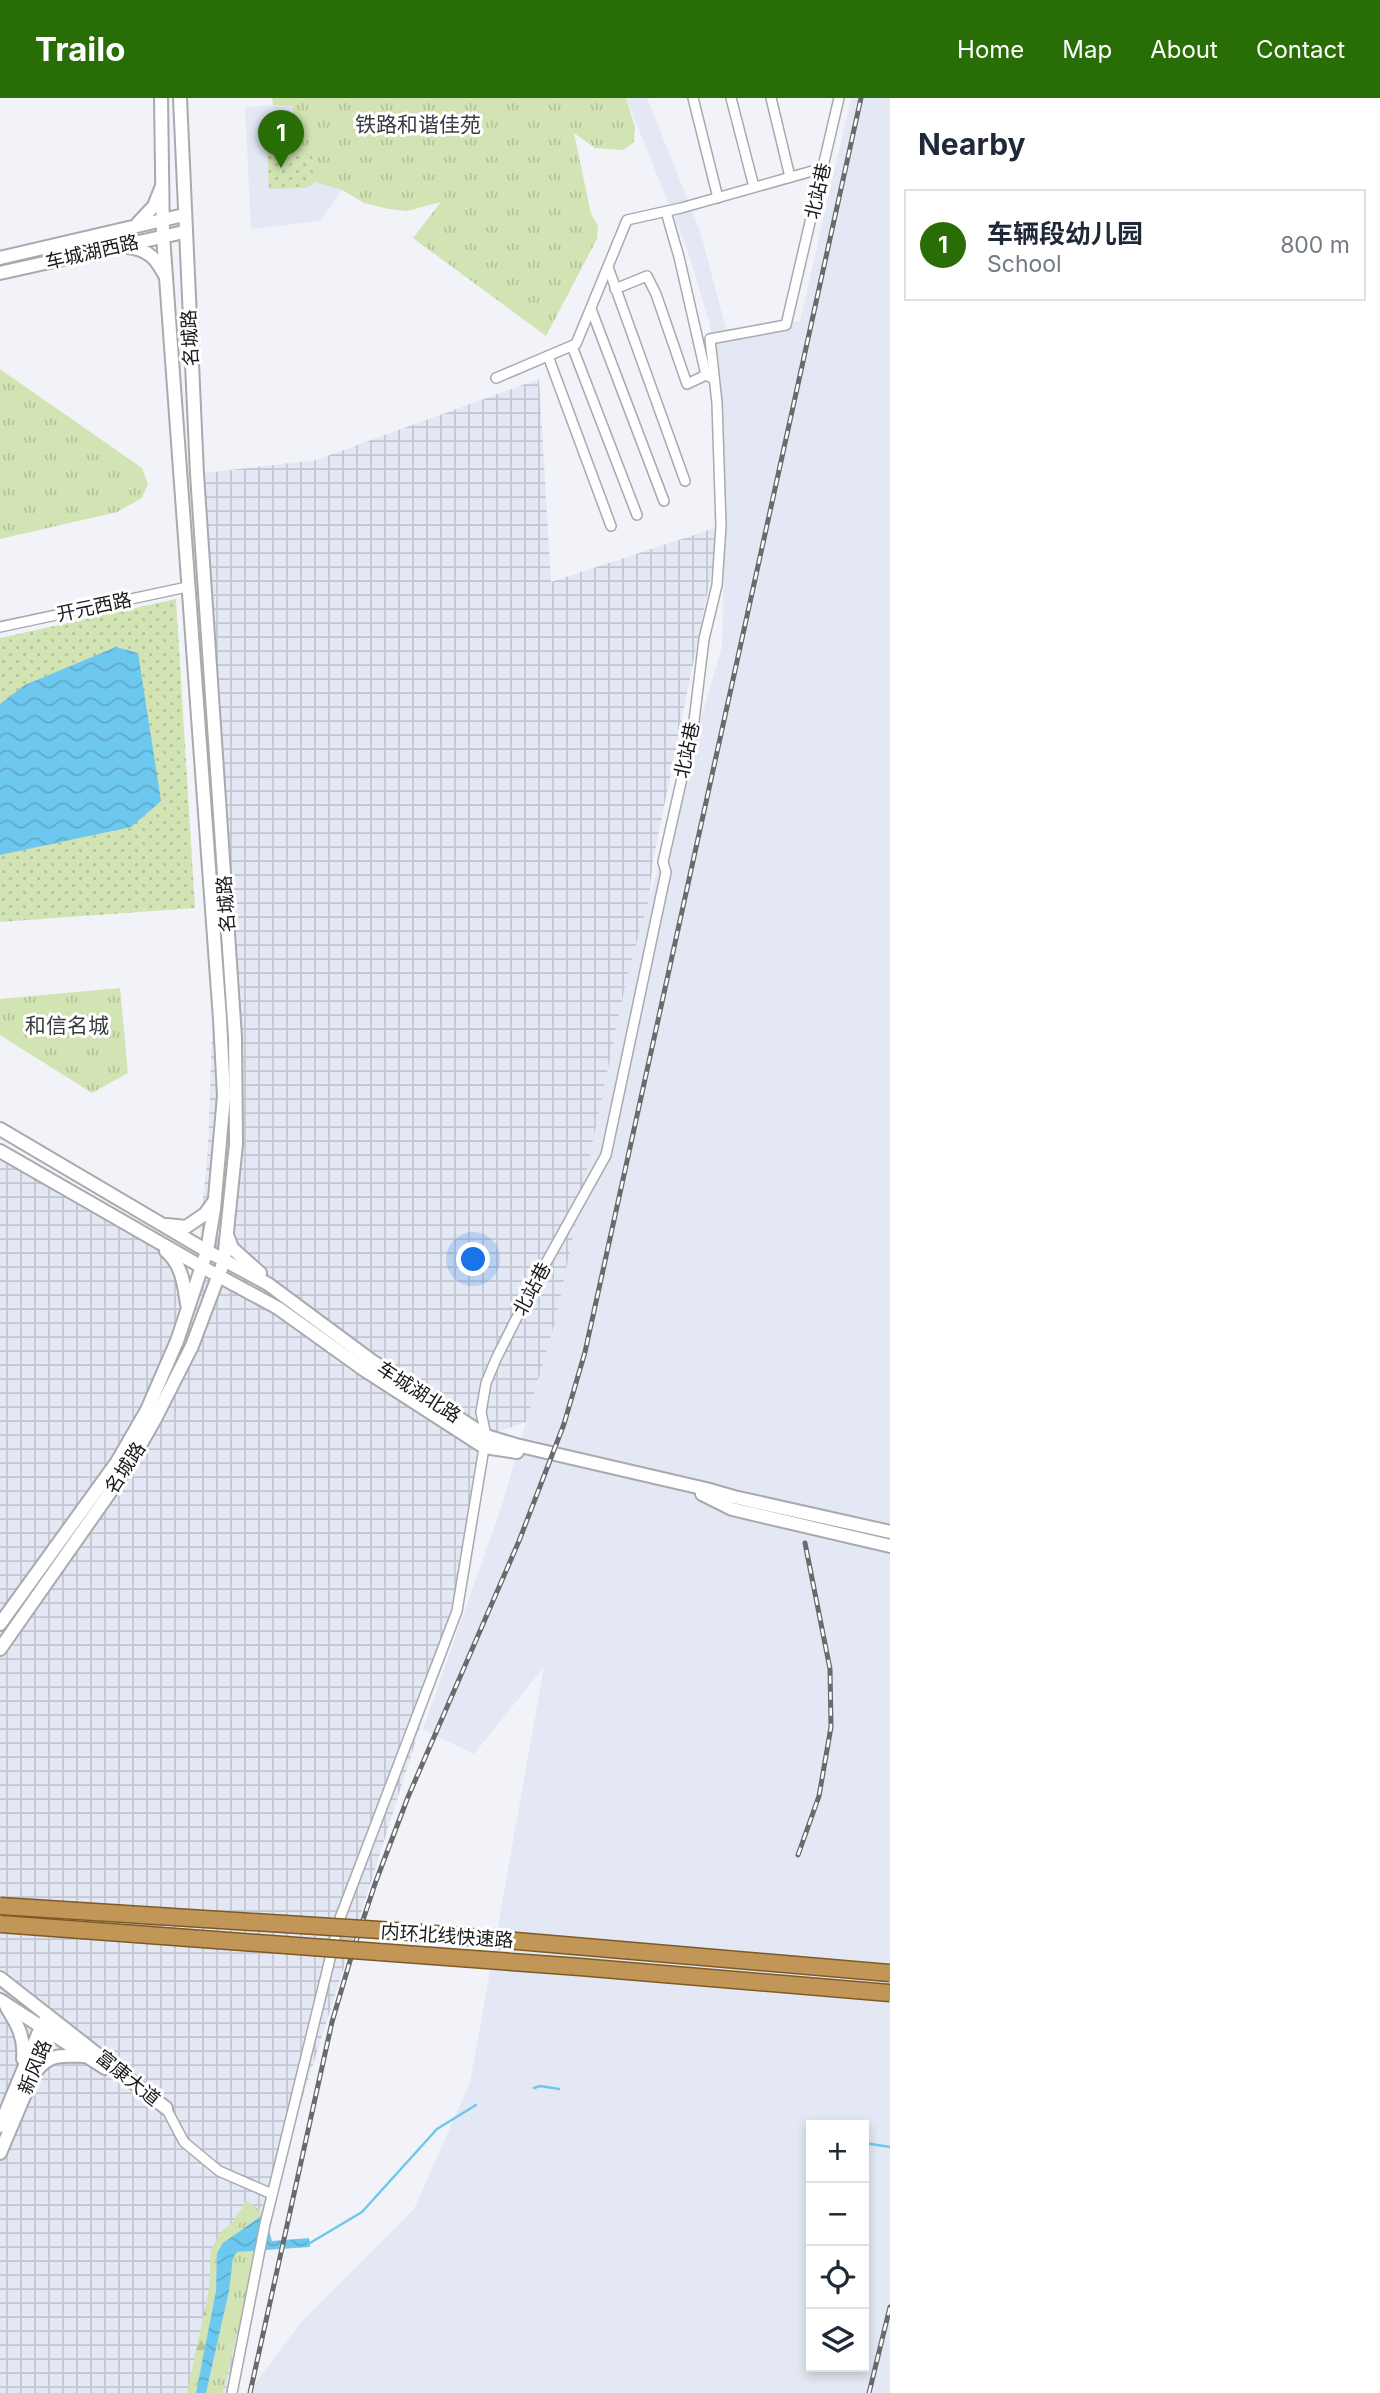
<!DOCTYPE html>
<meta charset="utf-8">
<style>
:root{--surface:#fff;--page:#f2f2f3;--text:#1f2937;--muted:#747a83;--line:#e0e1e3;--accent:#296d07}
body{margin:0;font-family:Inter,"Noto Sans SC",sans-serif;background:var(--page);color:var(--text)}
.controls{position:absolute;right:21px;bottom:21px;display:grid;overflow:hidden;border-radius:0px;box-shadow:0 4px 10px #0003}
.controls button{width:63px;height:63px;display:grid;place-items:center;padding:0;border:0;border-bottom:2px solid var(--line);background:var(--surface);color:var(--text);font:35px sans-serif}
.you{position:absolute;left:474px;top:1162px;width:24px;height:24px;margin:-18px;border:5px solid #fff;border-radius:50%;background:#1a73e8;box-shadow:0 0 0 10px #1a73e833}
.badge{display:grid;place-items:center;width:46px;height:46px;border-radius:50%;background:var(--accent);color:#fff;font-size:23px;font-weight:700}
.pin{position:absolute;translate:-50% -58px;filter:drop-shadow(0 2px 4px #0008)}
.pin::after{content:'';position:absolute;top:37px;width:24px;height:21px;background:inherit;clip-path:polygon(0 0,100% 0,50% 100%)}
.list{margin:0;padding:0;list-style:none}
h2{display:flex;justify-content:space-between;align-items:center;height:91px;margin:0;padding:0 28px;font-size:30px}
h2 small{font-size:23px;font-weight:400;color:var(--muted)}
.list li{display:grid;grid-template-columns:46px 1fr auto;gap:21px;align-items:center;box-sizing:border-box;height:112px;margin:0 14px 14px;padding:0 14px;border:2px solid var(--line);border-radius:0px}
.list b{display:block;font-size:26px;white-space:nowrap}
.list p{margin:0;font-size:23px;white-space:nowrap;color:var(--muted)}
.list em{font-size:23px;font-style:normal;color:var(--muted)}
.icon{flex:none;width:38px;height:38px;fill:none;stroke:currentColor;stroke-width:2;stroke-linecap:round;stroke-linejoin:round}
.map{position:relative;flex:none;width:890px;height:2295px;overflow:hidden}
header{display:flex;align-items:center;gap:42px;box-sizing:border-box;height:98px;padding:0 35px;background:var(--accent);color:#fff}
header strong{font-size:33px}
nav{display:flex;gap:38px;margin-inline-start:auto;font-size:24px}
main{display:flex}
aside{flex:1;background:var(--surface)}
.map>svg:first-child{display:block}
.built{fill:#e3e8f4;fill-rule:evenodd}
.industrial{fill:url(#industrial-grid)}
.grass{fill:url(#grass-tufts)}
.forest{fill:url(#forest-firs)}
.park{fill:url(#park-dots)}
.water{fill:url(#water-waves)}
.lines{fill:none;stroke-linecap:round;stroke-linejoin:round}
.stream{stroke:#6dc8ef;stroke-width:2.5}
.minor-casing{stroke:#a8aaaf;stroke-width:12}
.tertiary-casing{stroke:#a8aaaf;stroke-width:16}
.secondary-casing{stroke:#a8aaaf;stroke-width:16}
.minor{stroke:#fff;stroke-width:9}
.tertiary{stroke:#fff;stroke-width:12}
.secondary{stroke:#fff;stroke-width:12}
.rail-casing{stroke:#696a6d;stroke-width:5}
.rail{stroke:#fff;stroke-width:2.5;stroke-dasharray:8;stroke-linecap:butt}
.trunk-bridge-casing{stroke:#7d5a26;stroke-width:19;stroke-linecap:butt}
.trunk-bridge{stroke:#c29656;stroke-width:16}
.labels{text-anchor:middle;dominant-baseline:central;stroke-width:6;stroke-linejoin:round;paint-order:stroke}
.street-label{font-size:19px;fill:#1a1a1c;stroke:#fff}
.neighbourhood-label{font-size:21px;fill:#3a3c3f;stroke:#fff}
</style>
<header>
<strong>Trailo</strong>
<nav><a>Home</a><a>Map</a><a>About</a><a>Contact</a></nav>
</header>
<main>
<div class="map">
<svg width="890" height="2295" viewBox="0 0 890 2295">
<defs>
<pattern id="industrial-grid" width="8" height="8" patternUnits="userSpaceOnUse" patternTransform="scale(1.75)"><rect width="8" height="8" fill="#e3e8f4"/><path d="M0 4h8M4 0v8" fill="none" stroke="#c2c6d1"/></pattern>
<pattern id="grass-tufts" width="24" height="20" patternUnits="userSpaceOnUse" patternTransform="scale(1.75)"><rect width="24" height="20" fill="#d2e4b3"/><path d="M3 7l-1-3M5 7V3M7 7l1-3M15 17l-1-3M17 17v-4M19 17l1-3" fill="none" stroke="#b4c399"/></pattern>
<pattern id="forest-firs" width="22" height="20" patternUnits="userSpaceOnUse" patternTransform="scale(1.75)"><rect width="22" height="20" fill="#d2e4b3"/><path d="M5 1l3.5 6h-7zM16 11l3.5 6h-7z" fill="#b4c399"/></pattern>
<pattern id="park-dots" width="8" height="8" patternUnits="userSpaceOnUse" patternTransform="scale(1.75)"><rect width="8" height="8" fill="#d2e4b3"/><path d="M2 2h.1M6 6h.1" fill="none" stroke="#b4c399" stroke-width="1.8" stroke-linecap="round"/></pattern>
<pattern id="water-waves" width="16" height="10" patternUnits="userSpaceOnUse" patternTransform="scale(1.75)"><rect width="16" height="10" fill="#6dc8ef"/><path d="M0 5q4-4 8 0t8 0" fill="none" stroke="#5eabcc"/></pattern>
</defs>
<rect width="100%" height="100%" fill="#f1f3f8"/>
<!-- built -->
<g class="built">
<path d="M626,0H647L700,133L726,231L800,223L851,0H890V2295H248L301,2224L414,2111L470,1985L544,1569L474,1656L423,1631L502,1407L556,1220L628,874L722,548L725,438L718,290L710,226L688,154ZM811,2027H864V2269H811Z"/>
<polygon points="273,7 293,8 292,55 312,54 315,84 342,92 320,123 251,131 245,9"/>
</g>
<!-- industrial -->
<polygon class="industrial" points="539,281 551,484 721,428 653,763 649,801 628,874 556,1220 526,1324 486,1338 457,1513 272,2096 230,2295 0,2295 0,1053 174,1160 182,1202 198,1157 208,1050 215,848 197,376 316,362"/>
<!-- grass -->
<g class="grass">
<polygon points="272,0 626,0 635,29 634,44 624,52 595,50 574,35 591,116 598,127 597,141 546,238 413,140 441,104 407,113 389,111 364,105 342,92 315,84 312,54 292,55 293,8 273,7"/>
<polygon points="0,271 142,370 148,386 142,400 117,414 0,441"/>
<polygon points="120,890 128,975 92,995 0,937 0,901"/>
<polygon points="246,2102 264,2116 223,2145 247,2116 241,2112"/>
<polygon points="257,2153 223,2295 206,2295 229,2193 233,2160 237,2154"/>
</g>
<!-- forest -->
<polygon class="forest" points="242,2112 247,2116 217,2154 216,2193 196,2295 187,2295 209,2191 211,2151 221,2134 233,2124 239,2113"/>
<!-- park -->
<g class="park">
<polygon points="267,39 292,40 292,55 312,54 315,84 306,90 269,91"/>
<polygon points="176,501 195,810 0,824 0,540"/>
</g>
<!-- water -->
<g class="water">
<polygon points="116,549 138,555 161,703 131,729 0,757 0,606 25,587"/>
<polygon points="264,2116 272,2143 309,2140 310,2149 237,2154 233,2160 229,2193 206,2295 196,2295 216,2193 217,2155 223,2145"/>
</g>
<g class="lines">
<!-- stream -->
<g class="stream">
<polyline points="534,1990 540,1988 559,1991"/>
<polyline points="865,2045 890,2049"/>
<polyline points="308,2145 310,2145 362,2114 437,2031 476,2007"/>
</g>
<defs>
<g id="minor">
<polyline points="693,0 718,100"/>
<polyline points="731,0 754,89"/>
<polyline points="771,0 790,79"/>
<polyline points="666,114 679,159 706,277 714,281"/>
<polyline points="608,169 685,383"/>
<polyline points="615,191 647,178 656,196 687,286 706,277"/>
<polyline points="591,211 664,403"/>
<polyline points="572,248 637,417"/>
<polyline points="548,258 611,428"/>
<polyline points="496,280 576,246 627,122 681,110 823,70"/>
<polyline points="0,529 187,489"/>
<polyline points="166,2010 184,2044 219,2073 272,2096"/>
<polyline points="232,2295 265,2126 340,1820 457,1513 486,1338 481,1314 486,1285 496,1261 527,1199 606,1057 666,774 663,764 693,631 704,541 717,487 721,428 717,305 710,241 786,227 839,0"/>
</g>
<g id="tertiary">
<polyline points="138,125 154,108 162,88"/>
<path d="M128,149C150,152 156,161 166,179"/>
<polyline points="0,160 184,117"/>
<polyline points="0,175 184,134"/>
</g>
<g id="secondary">
<polyline points="0,1031 207,1153 268,1186 372,1263 486,1338 516,1347 706,1391 734,1399 890,1434"/>
<polyline points="0,1053 202,1169 278,1210 366,1273 484,1349 517,1354"/>
<polyline points="167,1127 186,1129 205,1116 213,1105"/>
<polyline points="227,1137 232,1150 260,1175"/>
<path d="M166,1153C182,1167 184,1186 187,1206"/>
<polyline points="702,1396 732,1411 890,1448"/>
<polyline points="0,1526 117,1364 147,1312 177,1243 207,1153 214,1111 224,998 220,921 163,138 161,0"/>
<polyline points="0,1551 127,1370 155,1321 192,1248 224,1163 236,1046 235,939 197,376 180,0"/>
<polyline points="0,1880 166,2010"/>
<polyline points="0,1902 105,1970"/>
<path d="M7,1910C18,1927 25,1940 23,1961"/>
<path d="M37,1972C51,1954 66,1958 87,1958"/>
<polyline points="0,2028 41,1929 45,1923"/>
<polyline points="0,2055 53,1930"/>
</g>
</defs>
<!-- minor casing -->
<use href="#minor" class="minor-casing"/>
<!-- tertiary casing -->
<use href="#tertiary" class="tertiary-casing"/>
<!-- secondary casing -->
<use href="#secondary" class="secondary-casing"/>
<!-- minor -->
<use href="#minor" class="minor"/>
<!-- tertiary -->
<use href="#tertiary" class="tertiary"/>
<!-- secondary -->
<use href="#secondary" class="secondary"/>
<defs>
<g id="rail">
<polyline points="798,1757 819,1698 831,1629 830,1571 805,1445"/>
<polyline points="250,2295 332,1924 355,1846 376,1783 408,1699 519,1443 564,1326 585,1254 861,0"/>
<polyline points="869,2295 890,2209"/>
</g>
</defs>
<!-- rail casing -->
<use href="#rail" class="rail-casing"/>
<!-- rail -->
<use href="#rail" class="rail"/>
<defs>
<g id="trunk-bridge">
<polyline points="0,1808 411,1834 890,1875"/>
<polyline points="0,1826 580,1869 890,1895"/>
</g>
</defs>
<!-- trunk-bridge casing -->
<use href="#trunk-bridge" class="trunk-bridge-casing"/>
<!-- trunk-bridge -->
<use href="#trunk-bridge" class="trunk-bridge"/>
</g>
<g class="labels">
<!-- street labels -->
<g class="street-label">
<text transform="translate(818 93) rotate(-77)">北站巷</text>
<text transform="translate(92 154) rotate(-13)">车城湖西路</text>
<text transform="translate(190 240) rotate(-93)">名城路</text>
<text transform="translate(94 509) rotate(-12)">开元西路</text>
<text transform="translate(687 652) rotate(-78)">北站巷</text>
<text transform="translate(226 806) rotate(-94)">名城路</text>
<text transform="translate(532 1191) rotate(-62)">北站巷</text>
<text transform="translate(419 1294) rotate(33)">车城湖北路</text>
<text transform="translate(125 1370) rotate(-57)">名城路</text>
<text transform="translate(447 1838) rotate(4)">内环北线快速路</text>
<text transform="translate(35 1969) rotate(-68)">新风路</text>
<text transform="translate(128 1980) rotate(39)">富康大道</text>
</g>
<!-- neighbourhood labels -->
<g class="neighbourhood-label">
<text x="418" y="26">铁路和谐佳苑</text>
<text x="67" y="927">和信名城</text>
</g>
</g>
</svg>
<div class="controls">
<button>+</button>
<button>−</button>
<button><svg class="icon" aria-label="locate" viewBox="0 0 24 24"><circle cx="12" cy="12" r="6"/><path d="M12 2v4M12 18v4M2 12h4M18 12h4"/></svg></button>
<button><svg class="icon" aria-label="layers" viewBox="0 0 24 24"><path d="M12 4l9 5-9 5-9-5zM3 14l9 5 9-5"/></svg></button>
</div>
<div class="you"></div>
<div class="pin badge" style="left:281px;top:70px">1</div>
</div>
<aside>
<h2>Nearby<small></small></h2>
<ul class="list">
<li><span class="badge">1</span><div><b>车辆段幼儿园</b><p>School</p></div><em>800 m</em></li>
</ul>
</aside>
</main>
